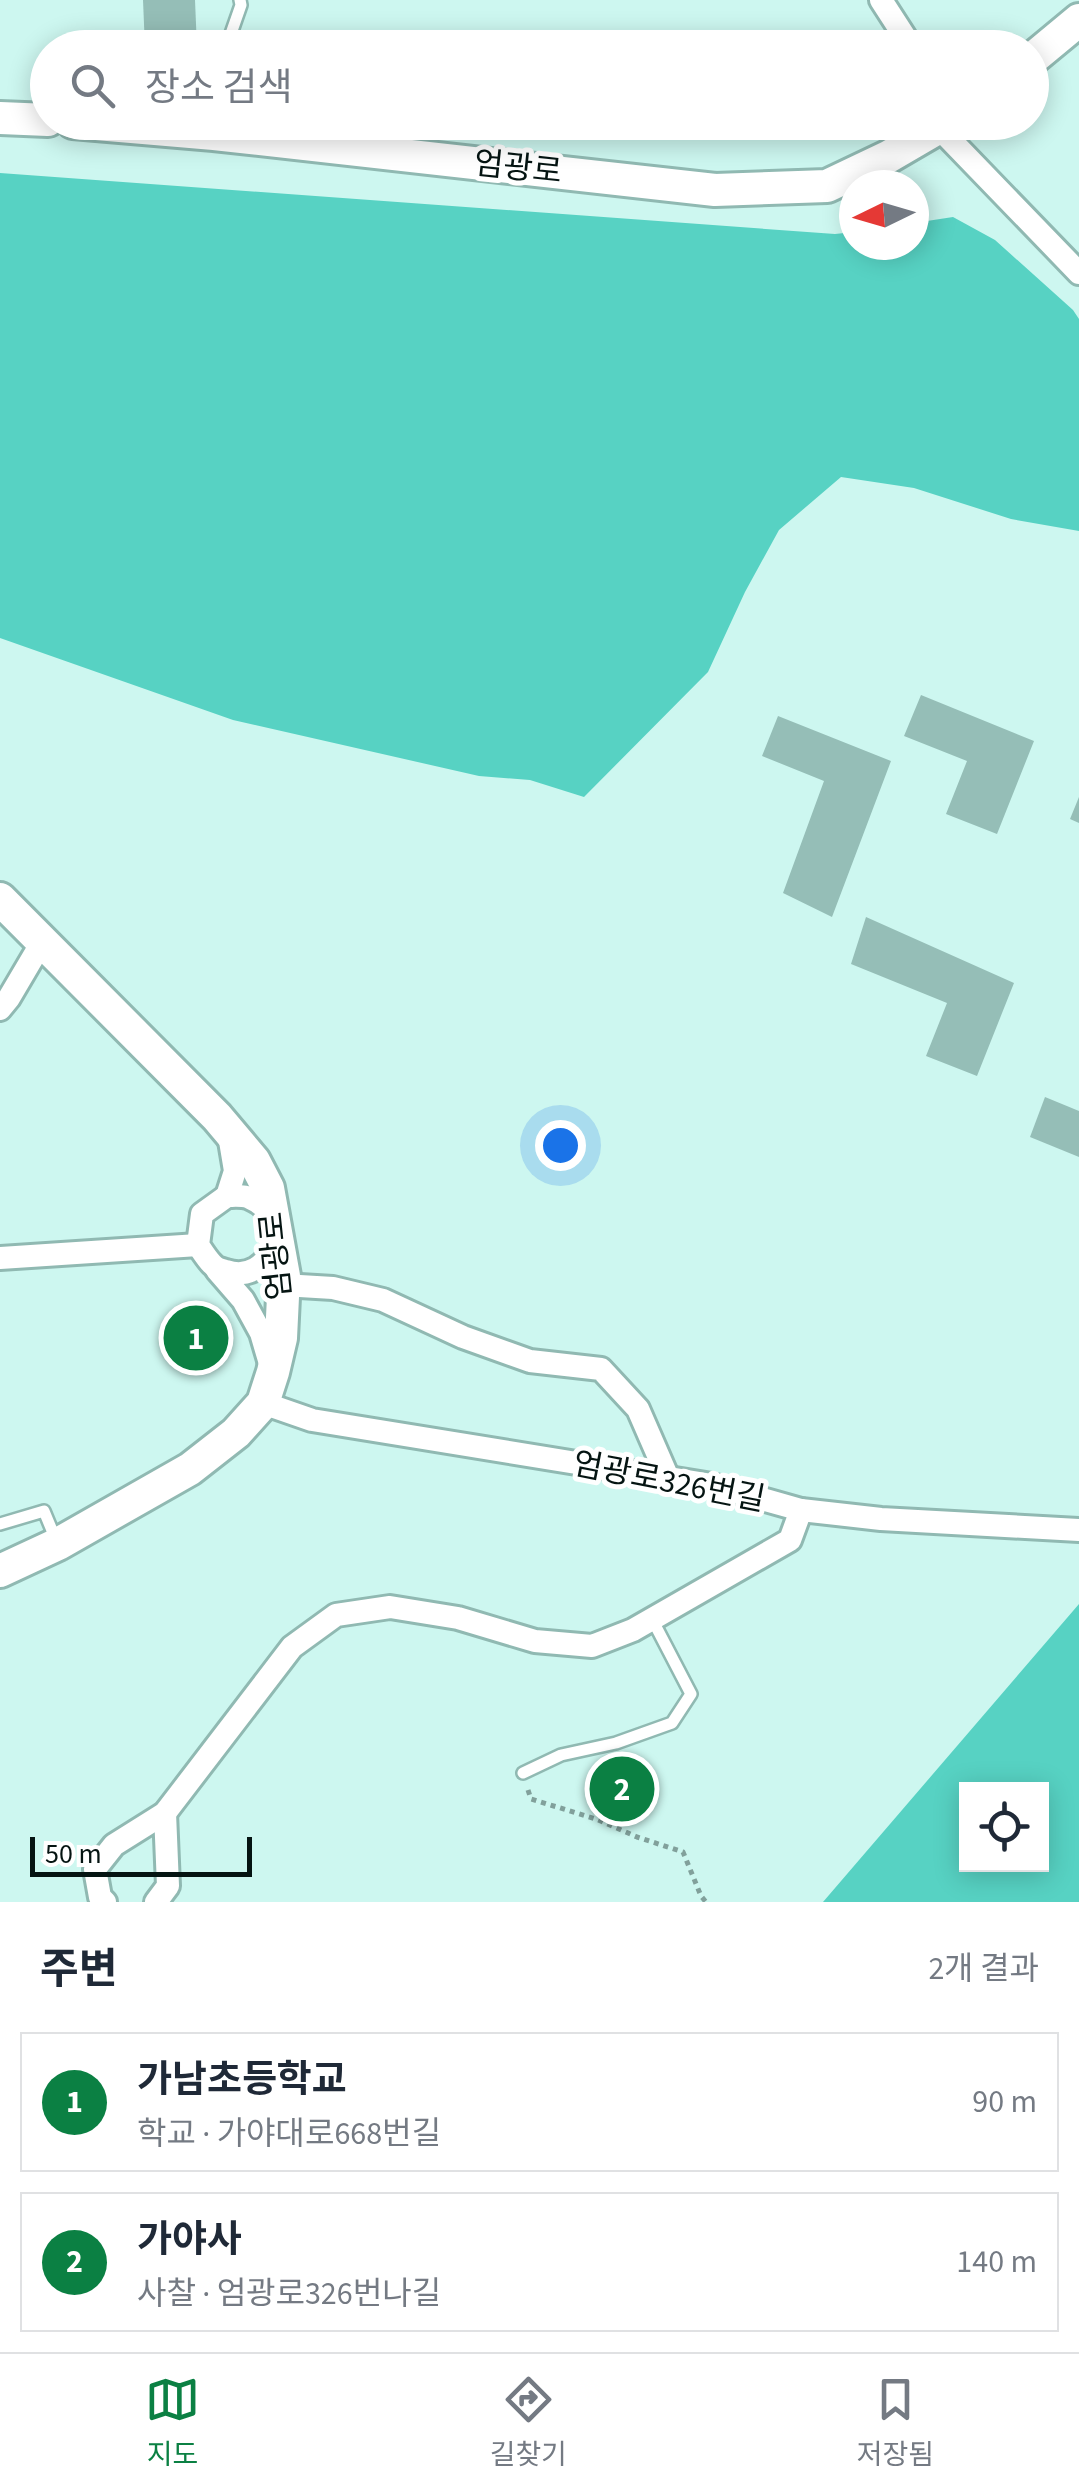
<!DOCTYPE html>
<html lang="ko">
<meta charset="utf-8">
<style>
:root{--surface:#fff;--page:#f2f2f3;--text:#1f2937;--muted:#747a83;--line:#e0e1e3;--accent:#0b8043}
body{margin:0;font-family:"Source Sans 3","Noto Sans KR",sans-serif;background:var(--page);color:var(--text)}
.controls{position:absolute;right:30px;bottom:30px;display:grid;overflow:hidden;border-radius:0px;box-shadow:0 5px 25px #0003}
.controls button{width:90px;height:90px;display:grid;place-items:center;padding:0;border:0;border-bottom:2px solid var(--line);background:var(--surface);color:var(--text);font:50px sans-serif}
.compass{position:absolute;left:839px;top:170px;width:90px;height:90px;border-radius:50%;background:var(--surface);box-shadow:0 5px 25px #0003;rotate:265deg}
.scale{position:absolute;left:30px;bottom:25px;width:222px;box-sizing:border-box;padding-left:10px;border:5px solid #051412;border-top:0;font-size:28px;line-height:35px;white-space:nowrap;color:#051412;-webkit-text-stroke:8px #fff;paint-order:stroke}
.you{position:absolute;left:560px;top:1145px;width:35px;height:35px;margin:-25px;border:8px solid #fff;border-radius:50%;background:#1a73e8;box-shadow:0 0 0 15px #1a73e833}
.badge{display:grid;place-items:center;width:65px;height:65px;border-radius:50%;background:var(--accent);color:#fff;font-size:32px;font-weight:700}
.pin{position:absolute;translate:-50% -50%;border:5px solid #fff;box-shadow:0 2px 10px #0006}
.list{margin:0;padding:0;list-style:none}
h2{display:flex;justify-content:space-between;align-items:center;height:130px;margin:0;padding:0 40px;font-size:42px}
h2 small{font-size:32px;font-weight:400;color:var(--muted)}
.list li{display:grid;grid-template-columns:65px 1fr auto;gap:30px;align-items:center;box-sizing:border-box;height:140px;margin:0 20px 20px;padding:0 20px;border:2px solid var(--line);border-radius:0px}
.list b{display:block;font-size:38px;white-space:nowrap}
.list p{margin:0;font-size:32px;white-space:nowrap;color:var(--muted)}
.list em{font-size:32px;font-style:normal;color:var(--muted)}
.icon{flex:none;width:55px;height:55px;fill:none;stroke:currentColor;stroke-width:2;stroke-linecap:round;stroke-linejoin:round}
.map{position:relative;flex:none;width:1079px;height:1902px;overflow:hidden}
.search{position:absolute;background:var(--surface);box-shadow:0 5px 25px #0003;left:30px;right:30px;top:30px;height:110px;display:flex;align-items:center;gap:25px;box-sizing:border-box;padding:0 35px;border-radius:55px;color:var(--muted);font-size:38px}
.sheet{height:450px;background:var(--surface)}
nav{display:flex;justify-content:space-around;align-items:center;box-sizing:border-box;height:140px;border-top:2px solid var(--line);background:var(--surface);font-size:28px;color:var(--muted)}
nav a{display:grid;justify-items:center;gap:5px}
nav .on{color:var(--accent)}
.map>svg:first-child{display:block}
.forest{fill:#57d2c3;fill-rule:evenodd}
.building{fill:#95beb7}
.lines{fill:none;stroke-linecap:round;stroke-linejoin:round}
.lane-casing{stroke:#90b9b2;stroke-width:16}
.street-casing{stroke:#90b9b2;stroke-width:28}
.secondary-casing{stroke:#90b9b2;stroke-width:38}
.path{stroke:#81a09b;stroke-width:5;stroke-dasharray:5 5;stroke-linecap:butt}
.lane{stroke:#fff;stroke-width:11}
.street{stroke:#fff;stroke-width:22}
.secondary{stroke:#fff;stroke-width:32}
.labels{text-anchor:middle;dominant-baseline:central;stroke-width:10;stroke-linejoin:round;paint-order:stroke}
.street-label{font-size:32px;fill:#051412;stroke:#fff}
</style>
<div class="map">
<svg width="1079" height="1902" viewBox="0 0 1079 1902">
<rect width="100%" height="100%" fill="#cdf7f0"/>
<!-- forest -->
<g class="forest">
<polygon points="0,173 835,234 854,232 854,245 914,245 914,223 953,217 995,240 1073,310 1079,319 1079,531 1011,519 914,488 841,477 779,530 745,592 708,672 584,797 530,780 479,776 233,720 0,638"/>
<path d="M1079,1604V1902H823ZM966,1790H1042V1864H966Z"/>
</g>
<!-- building -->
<g class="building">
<polygon points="143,0 195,0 197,48 145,48"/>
<polygon points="921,695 1034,741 997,834 946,814 967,761 904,736"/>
<polygon points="778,716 891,761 832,917 783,893 824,781 762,756"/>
<polygon points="1079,797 1079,823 1070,819"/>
<polygon points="866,917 1014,983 977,1076 926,1056 947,1003 851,964"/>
<polygon points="1045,1097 1079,1111 1079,1157 1030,1137"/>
</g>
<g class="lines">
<defs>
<g id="lane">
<polyline points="226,48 241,5 240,0"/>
<polyline points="0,1524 44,1511 56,1540"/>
<polyline points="523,1773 561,1755 616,1743 672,1723 691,1694 652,1619"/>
</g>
<g id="street">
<polyline points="881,0 912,48"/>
<polyline points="937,122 939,128 1079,273"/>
<polyline points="0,1009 9,998 42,942"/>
<path d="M227,1196C235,1196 244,1195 250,1198C296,1217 272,1286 226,1271C219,1269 217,1269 212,1264C207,1259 202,1251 198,1245L202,1214Z"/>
<polyline points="227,1196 235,1171 229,1135"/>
<polyline points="0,1258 198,1245"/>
<polyline points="217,1270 243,1300 261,1333 271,1367"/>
<polyline points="283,1285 333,1288 383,1300 463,1337 530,1361 601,1369 638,1409 668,1478"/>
<polyline points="263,1403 312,1420 712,1485 801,1510 881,1519 1079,1530"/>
<polyline points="105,1902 100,1897 95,1869 114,1845 165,1813 292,1647 336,1615 390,1607 458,1618 535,1641 592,1646 633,1630 790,1540 801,1510"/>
<polyline points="156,1902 168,1886 165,1813"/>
</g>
<g id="secondary">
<polyline points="1032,59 1079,20"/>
<polyline points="0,118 48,120"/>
<polyline points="73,122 214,134 715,190 827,186 888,157 948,122"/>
<polyline points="0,899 217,1117 254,1161 268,1188 284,1276 281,1338 273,1372 263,1403 236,1433 190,1469 58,1544 0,1571"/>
</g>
</defs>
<!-- lane casing -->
<use href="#lane" class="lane-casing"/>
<!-- street casing -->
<use href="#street" class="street-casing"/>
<!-- secondary casing -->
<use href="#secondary" class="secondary-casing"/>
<!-- path -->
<polyline class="path" points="528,1790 531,1799 596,1819 637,1837 683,1852 701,1896 706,1902"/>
<!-- lane -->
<use href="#lane" class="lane"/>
<!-- street -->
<use href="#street" class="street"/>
<!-- secondary -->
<use href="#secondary" class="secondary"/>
</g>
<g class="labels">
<!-- street labels -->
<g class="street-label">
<text transform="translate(518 168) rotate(6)">엄광로</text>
<text transform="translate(276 1256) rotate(-96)">엄광로</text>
<text transform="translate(669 1482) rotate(11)">엄광로326번길</text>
</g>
</g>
</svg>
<div class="controls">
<button><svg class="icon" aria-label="locate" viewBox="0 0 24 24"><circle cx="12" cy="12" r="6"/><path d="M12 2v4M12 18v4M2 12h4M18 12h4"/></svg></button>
</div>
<svg class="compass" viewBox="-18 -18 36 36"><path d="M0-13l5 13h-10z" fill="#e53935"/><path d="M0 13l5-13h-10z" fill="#747a83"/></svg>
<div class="scale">50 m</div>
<div class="you"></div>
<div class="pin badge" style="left:196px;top:1338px">1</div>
<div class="pin badge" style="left:622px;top:1789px">2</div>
<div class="search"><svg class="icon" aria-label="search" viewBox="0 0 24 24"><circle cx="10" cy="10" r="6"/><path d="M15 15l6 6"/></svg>장소 검색</div>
</div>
<section class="sheet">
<h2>주변<small>2개 결과</small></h2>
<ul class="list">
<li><span class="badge">1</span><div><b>가남초등학교</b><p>학교 · 가야대로668번길</p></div><em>90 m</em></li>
<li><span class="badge">2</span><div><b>가야사</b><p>사찰 · 엄광로326번나길</p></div><em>140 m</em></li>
</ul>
</section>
<nav>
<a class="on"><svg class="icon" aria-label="map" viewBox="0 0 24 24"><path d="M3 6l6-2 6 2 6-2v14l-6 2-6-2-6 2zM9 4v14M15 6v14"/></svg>지도</a>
<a><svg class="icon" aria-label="directions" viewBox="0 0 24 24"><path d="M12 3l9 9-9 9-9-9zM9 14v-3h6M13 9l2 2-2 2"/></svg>길찾기</a>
<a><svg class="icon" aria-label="saved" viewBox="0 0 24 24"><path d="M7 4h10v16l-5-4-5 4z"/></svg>저장됨</a>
</nav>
